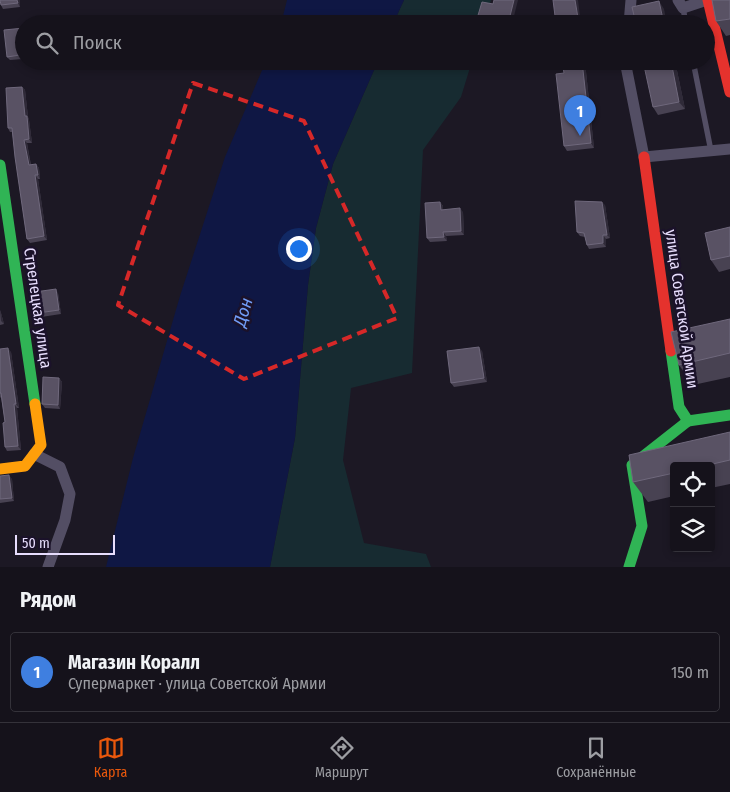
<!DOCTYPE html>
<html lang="ru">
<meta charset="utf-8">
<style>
:root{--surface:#15121b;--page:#222028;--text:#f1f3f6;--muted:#9d9ea3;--line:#34323a;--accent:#ea580c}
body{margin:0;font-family:"Fira Sans Condensed",sans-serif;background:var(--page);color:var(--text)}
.controls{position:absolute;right:15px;bottom:15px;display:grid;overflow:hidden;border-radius:5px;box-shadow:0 2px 8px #0003}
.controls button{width:45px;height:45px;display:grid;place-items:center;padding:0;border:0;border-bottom:1px solid var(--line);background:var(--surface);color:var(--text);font:25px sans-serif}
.scale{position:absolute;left:15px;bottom:12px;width:100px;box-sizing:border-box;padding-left:5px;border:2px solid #e7ddfd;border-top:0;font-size:14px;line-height:18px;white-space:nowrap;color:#e7ddfd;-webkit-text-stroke:4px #1b122a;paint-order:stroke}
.you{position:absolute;left:298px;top:248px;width:18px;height:18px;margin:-12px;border:4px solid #fff;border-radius:50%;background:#1a73e8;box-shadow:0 0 0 8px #1a73e833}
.badge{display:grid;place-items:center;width:32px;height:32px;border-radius:50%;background:var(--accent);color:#fff;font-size:16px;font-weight:700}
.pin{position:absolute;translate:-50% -41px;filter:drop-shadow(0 1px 2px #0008)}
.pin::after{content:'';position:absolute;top:26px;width:18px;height:15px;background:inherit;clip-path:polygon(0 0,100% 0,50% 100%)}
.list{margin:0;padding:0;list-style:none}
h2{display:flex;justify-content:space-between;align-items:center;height:65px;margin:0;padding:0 20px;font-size:21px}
h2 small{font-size:16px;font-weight:400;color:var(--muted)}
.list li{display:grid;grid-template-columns:32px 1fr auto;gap:15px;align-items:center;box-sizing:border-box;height:80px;margin:0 10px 10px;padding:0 10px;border:1px solid var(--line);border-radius:5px}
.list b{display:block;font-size:19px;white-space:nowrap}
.list p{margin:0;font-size:16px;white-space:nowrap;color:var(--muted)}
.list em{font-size:16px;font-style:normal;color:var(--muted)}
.icon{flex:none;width:28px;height:28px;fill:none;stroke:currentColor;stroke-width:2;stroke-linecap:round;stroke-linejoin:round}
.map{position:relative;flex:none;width:730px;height:567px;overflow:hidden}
.search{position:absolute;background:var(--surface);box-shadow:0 2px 8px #0003;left:15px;right:15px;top:15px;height:55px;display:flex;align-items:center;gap:12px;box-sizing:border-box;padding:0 18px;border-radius:28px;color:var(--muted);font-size:19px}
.sheet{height:155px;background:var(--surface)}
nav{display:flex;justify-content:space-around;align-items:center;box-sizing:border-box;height:70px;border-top:1px solid var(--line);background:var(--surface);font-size:14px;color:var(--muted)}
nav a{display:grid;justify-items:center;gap:2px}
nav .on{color:var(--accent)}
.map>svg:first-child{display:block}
.green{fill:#172b31}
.water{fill:#0f1744}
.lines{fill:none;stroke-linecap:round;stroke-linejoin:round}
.lane{stroke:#534e64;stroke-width:5.5}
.street{stroke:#534e64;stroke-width:11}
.fast{stroke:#30b455;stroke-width:11}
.slow{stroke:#ff9f0a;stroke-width:11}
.jam{stroke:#e5322d;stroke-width:11}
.wall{fill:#484252}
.shaded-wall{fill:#2f2a38}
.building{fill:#595264;stroke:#6f687c}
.marked{fill:none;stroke:#d62828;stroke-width:4;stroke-dasharray:10 6;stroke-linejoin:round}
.labels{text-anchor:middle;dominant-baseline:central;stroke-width:5;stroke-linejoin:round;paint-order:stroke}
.street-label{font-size:16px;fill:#e7ddfd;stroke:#1b122a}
.water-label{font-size:18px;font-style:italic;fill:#719cf7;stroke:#1b122a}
</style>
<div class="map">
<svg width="730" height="567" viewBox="0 0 730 567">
<rect width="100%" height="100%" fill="#1c1824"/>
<!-- green -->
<g class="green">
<polygon points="404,0 491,0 484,24 393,24"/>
<polygon points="378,61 472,61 461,97 423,150 412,373 351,388 343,460 364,543 426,554 431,567 270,567 295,438 308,285 316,228 333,164"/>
</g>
<!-- water -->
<g class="water">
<polygon points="287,0 404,0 393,24 281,24"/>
<polygon points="266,61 378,61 333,164 316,228 308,285 295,438 270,567 106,567 133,458 180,296 225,157"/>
</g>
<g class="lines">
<!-- lane -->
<g class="lane">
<polyline points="683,8 686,24"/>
<polyline points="693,61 711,151"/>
</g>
<!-- street -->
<g class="street">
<polyline points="678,0 683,8 707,0"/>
<polyline points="629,24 631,0"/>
<polyline points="625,61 644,157 730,149"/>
<polyline points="34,454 60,467 70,494 65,520 48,567"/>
</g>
<!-- fast -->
<g class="fast">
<polyline points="0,165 35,404"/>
<polyline points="671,351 679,407 688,421 730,415"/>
<polyline points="629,567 642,526 632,465 688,421"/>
</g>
<!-- slow -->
<polyline class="slow" points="0,469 25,466 41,445 35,404"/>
<!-- jam -->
<g class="jam">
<polyline points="708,0 730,92"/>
<polyline points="644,157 671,351"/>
</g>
</g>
<!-- wall -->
<g class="wall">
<polygon points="20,0 20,7 3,9 1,5"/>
<polygon points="730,0 730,35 726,36 716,21"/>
<polygon points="24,28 24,49 22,49 23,59 10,60 7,57"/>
<polygon points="562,61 587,61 587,62 585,62 594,148 567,151 564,146 564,73"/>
<polygon points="675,61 685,109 658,115 653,107"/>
<polygon points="22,87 25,90 28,117 29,120 32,143 27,143 31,165 36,164 39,168 40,179 38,179 47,240 30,243 27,239 12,132 10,132 8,128"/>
<polygon points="440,202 443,206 443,210 463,212 464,235 446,236 447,241 430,242 427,238"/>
<polygon points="605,205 610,238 606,239 606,247 589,249 587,245 585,237 580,236 577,232"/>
<polygon points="730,227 730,269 719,272 711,260"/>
<polygon points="58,293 61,314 41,317 38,313"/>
<polygon points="0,310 1,313 4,324 0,325"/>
<polygon points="730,319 730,377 693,385 679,365"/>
<polygon points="0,349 11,352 19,408 17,408 21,450 7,451 5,447 5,422 1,397 0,398"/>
<polygon points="482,351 487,382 454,387 451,383"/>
<polygon points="59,378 62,382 60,409 45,408 42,404"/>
<polygon points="730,432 730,484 711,488 711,466 674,466 674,496 648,502 633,482"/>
<polygon points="0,476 12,479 14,501 0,503"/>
</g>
<!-- shaded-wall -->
<g class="shaded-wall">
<polygon points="17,0 20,0 20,7 18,3"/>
<polygon points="514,0 518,0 512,24 508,24"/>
<polygon points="575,0 578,0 581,24 579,24"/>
<polygon points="659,1 664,9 667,24 664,24"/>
<polygon points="19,45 22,49 23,59 20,55"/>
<polygon points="582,61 584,61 585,62 594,148 591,143"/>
<polygon points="671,61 675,61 685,109 679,102"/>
<polygon points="22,87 25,90 28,117 29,120 32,143 29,139 25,116"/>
<polygon points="24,140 27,143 31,169 29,165"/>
<polygon points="36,164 39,168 40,179 38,175"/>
<polygon points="35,175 38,179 47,240 44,236"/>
<polygon points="440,202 443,206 443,214 441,210"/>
<polygon points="602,202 605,205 610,238 607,235"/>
<polygon points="460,208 463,212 464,235 461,231"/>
<polygon points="443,232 446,236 447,241 444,237"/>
<polygon points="603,235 606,239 606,247 603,243"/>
<polygon points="56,289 58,293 61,314 59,310"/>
<polygon points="0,310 1,313 4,324 1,321"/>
<polygon points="479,347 482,351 487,382 484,378"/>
<polygon points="8,348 11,352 19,408 16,404"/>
<polygon points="59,378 62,382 60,409 58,405"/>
<polygon points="14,404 17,408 21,450 18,446"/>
<polygon points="9,475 12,479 14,501 12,498"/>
</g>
<!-- building -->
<g class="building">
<polygon points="0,0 17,0 18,3 1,5"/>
<polygon points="494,0 514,0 508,24 485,24 476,22 482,2 493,4"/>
<polygon points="553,0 575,0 579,24 556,24"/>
<polygon points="712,0 730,0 730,19 716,21"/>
<polygon points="659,1 664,24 636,24 632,7"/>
<polygon points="24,28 24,44 19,45 20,55 7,57 4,30"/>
<polygon points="562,61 582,61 591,143 564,146 556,74 564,73"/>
<polygon points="643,61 671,61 679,102 653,107"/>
<polygon points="22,87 25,116 27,116 29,139 24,140 29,165 36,164 38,175 35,175 44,236 27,239 15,157 12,128 8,128 6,88"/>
<polygon points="575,201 602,202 607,235 603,235 603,243 587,245 584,233 577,232"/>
<polygon points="440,202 441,210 460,208 461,231 443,232 444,237 427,238 425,203"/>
<polygon points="730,227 730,256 711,260 705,233"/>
<polygon points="56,289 59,310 38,313 35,292"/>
<polygon points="730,319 730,353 679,365 671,332"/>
<polygon points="479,347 484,378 451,383 447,351"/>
<polygon points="8,348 16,404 14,404 18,446 5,447 3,423 5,422 1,393 0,393 0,349"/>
<polygon points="43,377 59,378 58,405 42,404"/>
<polygon points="730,432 730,460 704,466 674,466 674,473 633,482 629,455"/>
<polygon points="9,475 12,498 0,499 0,476"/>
</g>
<!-- marked area -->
<path class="marked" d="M193,83L304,121L397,318L244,379L118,305Z"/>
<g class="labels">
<!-- street labels -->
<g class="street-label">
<text transform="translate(38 308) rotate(82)">Стрелецкая улица</text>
<text transform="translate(682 309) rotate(82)">улица Советской Армии</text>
</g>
<!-- water labels -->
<g class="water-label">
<text transform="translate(243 312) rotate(-74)">Дон</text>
</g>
</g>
</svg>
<div class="controls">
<button><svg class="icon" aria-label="locate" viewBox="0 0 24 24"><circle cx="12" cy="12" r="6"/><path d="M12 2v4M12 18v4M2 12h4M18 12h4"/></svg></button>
<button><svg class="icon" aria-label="layers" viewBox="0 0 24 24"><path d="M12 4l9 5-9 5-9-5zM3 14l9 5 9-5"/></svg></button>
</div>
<div class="scale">50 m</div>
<div class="you"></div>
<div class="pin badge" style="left:580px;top:136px;background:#3f7fe0">1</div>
<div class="search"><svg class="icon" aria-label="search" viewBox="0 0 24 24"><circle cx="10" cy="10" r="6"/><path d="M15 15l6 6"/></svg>Поиск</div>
</div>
<section class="sheet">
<h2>Рядом<small></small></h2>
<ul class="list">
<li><span class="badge" style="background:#3f7fe0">1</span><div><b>Магазин Коралл</b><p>Супермаркет · улица Советской Армии</p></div><em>150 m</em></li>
</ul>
</section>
<nav>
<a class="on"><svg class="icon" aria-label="map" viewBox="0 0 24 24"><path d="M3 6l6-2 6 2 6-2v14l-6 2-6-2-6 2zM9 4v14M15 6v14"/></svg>Карта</a>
<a><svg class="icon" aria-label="directions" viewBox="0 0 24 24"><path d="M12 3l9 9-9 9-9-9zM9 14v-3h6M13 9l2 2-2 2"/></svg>Маршрут</a>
<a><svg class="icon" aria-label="saved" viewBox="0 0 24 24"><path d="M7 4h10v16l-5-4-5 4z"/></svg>Сохранённые</a>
</nav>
